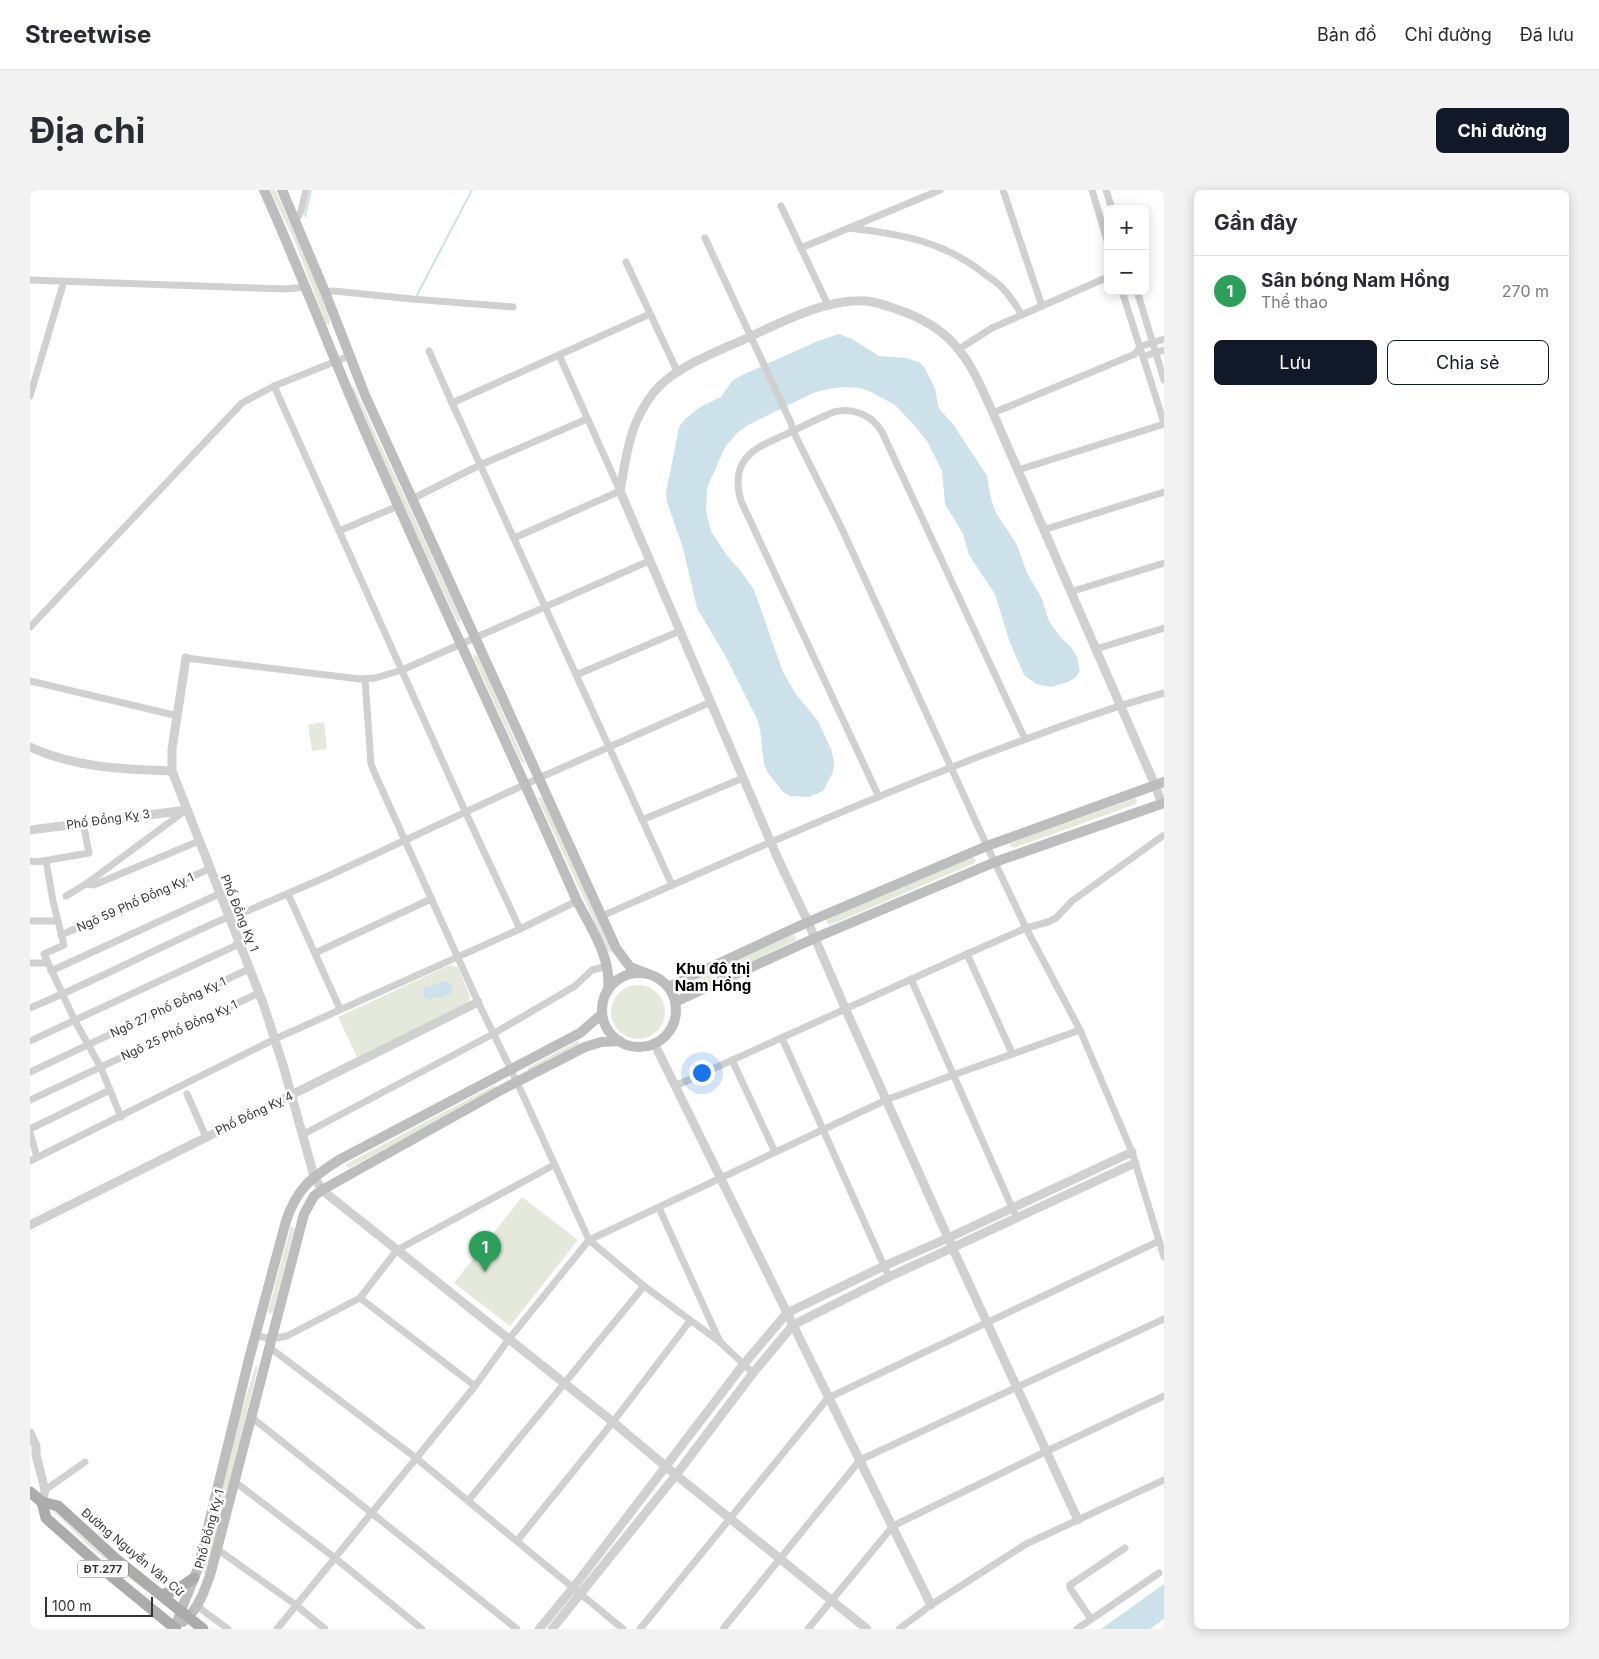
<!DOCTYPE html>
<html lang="vi">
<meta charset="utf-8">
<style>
:root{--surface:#fff;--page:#f2f2f3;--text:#2b2b33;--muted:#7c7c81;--line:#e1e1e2;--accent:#111827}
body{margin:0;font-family:Inter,sans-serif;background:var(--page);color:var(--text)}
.controls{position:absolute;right:15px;top:15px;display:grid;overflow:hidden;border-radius:8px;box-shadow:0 2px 12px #0003}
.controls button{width:45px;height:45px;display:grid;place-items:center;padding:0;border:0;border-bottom:1px solid var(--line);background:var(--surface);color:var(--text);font:25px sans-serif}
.scale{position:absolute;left:15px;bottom:12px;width:108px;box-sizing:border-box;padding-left:5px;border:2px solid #333;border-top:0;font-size:14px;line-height:18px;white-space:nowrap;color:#333;-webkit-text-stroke:4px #fff;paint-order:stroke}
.you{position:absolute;left:671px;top:882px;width:18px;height:18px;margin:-12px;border:4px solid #fff;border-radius:50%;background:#1a73e8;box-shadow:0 0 0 8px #1a73e833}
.badge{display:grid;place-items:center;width:32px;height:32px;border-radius:50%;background:var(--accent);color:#fff;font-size:16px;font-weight:700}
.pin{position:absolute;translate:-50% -41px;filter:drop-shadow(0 1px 2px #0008)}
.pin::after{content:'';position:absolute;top:26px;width:18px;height:15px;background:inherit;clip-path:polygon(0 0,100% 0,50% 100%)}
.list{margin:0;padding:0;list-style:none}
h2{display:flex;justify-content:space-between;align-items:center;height:65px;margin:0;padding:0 20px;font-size:21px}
h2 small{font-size:16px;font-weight:400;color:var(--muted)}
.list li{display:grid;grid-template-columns:32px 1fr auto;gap:15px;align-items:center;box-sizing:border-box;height:70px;padding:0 20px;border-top:1px solid var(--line)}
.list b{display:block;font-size:19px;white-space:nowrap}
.list p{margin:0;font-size:16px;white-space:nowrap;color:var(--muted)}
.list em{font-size:16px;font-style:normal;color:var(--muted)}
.actions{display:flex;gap:10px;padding:15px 20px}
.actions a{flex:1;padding:11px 0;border:1px solid var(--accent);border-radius:8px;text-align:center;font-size:18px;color:var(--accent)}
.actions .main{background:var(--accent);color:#fff}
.map{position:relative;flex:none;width:1134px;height:1439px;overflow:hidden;border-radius:8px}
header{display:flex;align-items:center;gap:30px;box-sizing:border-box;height:70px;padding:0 25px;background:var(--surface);border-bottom:1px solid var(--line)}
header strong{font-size:24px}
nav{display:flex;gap:28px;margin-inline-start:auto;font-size:18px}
.intro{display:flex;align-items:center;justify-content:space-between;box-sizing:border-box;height:120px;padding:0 30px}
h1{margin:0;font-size:35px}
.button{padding:12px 22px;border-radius:8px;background:var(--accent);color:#fff;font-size:18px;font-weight:700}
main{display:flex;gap:30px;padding:0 30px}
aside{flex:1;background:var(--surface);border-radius:8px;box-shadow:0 2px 12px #0003}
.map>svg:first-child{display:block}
.green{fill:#e4e9dc}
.water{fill:#cde1eb}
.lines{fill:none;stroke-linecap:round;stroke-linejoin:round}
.stream{stroke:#cde1eb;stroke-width:2}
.minor{stroke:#d0d0d0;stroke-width:7}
.tertiary{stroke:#d0d0d0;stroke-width:9}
.secondary{stroke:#bdbdbd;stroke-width:10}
.primary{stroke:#ababab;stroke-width:11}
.labels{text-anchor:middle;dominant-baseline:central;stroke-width:5;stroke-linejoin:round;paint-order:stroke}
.shield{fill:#fff;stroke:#707070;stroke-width:1}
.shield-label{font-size:11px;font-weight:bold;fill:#333}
.street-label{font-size:12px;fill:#333;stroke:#fff}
.quarter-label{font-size:15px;font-weight:bold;fill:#000;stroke:#fff}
</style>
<header>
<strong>Streetwise</strong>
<nav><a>Bản đồ</a><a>Chỉ đường</a><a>Đã lưu</a></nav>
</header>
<div class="intro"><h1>Địa chỉ</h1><a class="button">Chỉ đường</a></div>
<main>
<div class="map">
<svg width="1134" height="1439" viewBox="0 0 1134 1439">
<rect width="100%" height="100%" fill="#fff"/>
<!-- green -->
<g class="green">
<path d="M240,0H245C262,35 277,70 291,106C294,115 300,126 300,135L296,134L265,52Z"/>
<polygon points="321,197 324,197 431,429 430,432 427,431 356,279"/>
<polygon points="445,465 448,466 495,573 491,572 446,473 443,467"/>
<polygon points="294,532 297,559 282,561 278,535"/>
<polygon points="510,607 513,609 582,760 581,763 578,761 508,609"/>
<polygon points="1106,608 1107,611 1106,614 984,658 980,656 980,653"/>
<polygon points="943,667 946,670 945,673 800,735 797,733 797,729"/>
<polygon points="765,745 766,750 670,796 665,795 666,790 760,746"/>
<polygon points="420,775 428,777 440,806 438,812 327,867 308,827"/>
<circle cx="608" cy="822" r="27"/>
<polygon points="548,851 551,854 499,881 498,879 499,877"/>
<polygon points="463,896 468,896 468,899 319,978 316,976 318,973"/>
<polygon points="492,1007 548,1050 480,1136 424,1093"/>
<polygon points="261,1036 264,1037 264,1040 243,1122 239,1124 238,1121"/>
<polygon points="226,1174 228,1177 178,1379 174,1384 173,1380 210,1226"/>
<polygon points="25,1319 65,1357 118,1400 117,1402 59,1356 22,1320"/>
</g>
<!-- water -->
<g class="water">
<polygon points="809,144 822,149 849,166 876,168 889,172 894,177 905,198 908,216 911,221 923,234 957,286 961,309 966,323 987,355 997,383 1012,409 1019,431 1031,448 1041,457 1047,467 1050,481 1046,487 1038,492 1021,497 1006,494 994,485 979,450 965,404 939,365 933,344 915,314 912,281 897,251 884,235 865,215 841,202 830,198 813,197 798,199 783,203 718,235 708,242 695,257 677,298 676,321 681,341 697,366 710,380 724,400 753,482 765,503 788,531 801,559 804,571 803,582 793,601 779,607 760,606 753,602 738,583 734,574 730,539 727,529 696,467 667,418 653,358 637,312 636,303 649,237 655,229 672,216 691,207 702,191 712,185 788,151"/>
<polygon points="412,791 421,793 422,803 410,808 405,807 398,810 395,808 392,802 394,798 402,796"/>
<polygon points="1134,1394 1134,1429 1120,1439 1071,1439"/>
</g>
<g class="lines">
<!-- stream -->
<g class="stream">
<polyline points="275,26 281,0"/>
<polyline points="387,105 442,0"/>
</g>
<!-- minor -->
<g class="minor">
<polyline points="973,0 1012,116"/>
<polyline points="1062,0 1078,54"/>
<polyline points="1076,0 1082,19"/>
<polyline points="751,16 798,115"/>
<polyline points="266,31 271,21 276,0"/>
<path d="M819,38C871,44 914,51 956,85C963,90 971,95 976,102C982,109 987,117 992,125"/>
<polyline points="675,48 761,233 763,241 812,339 957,656 996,738 1050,840 1102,962 1134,1067"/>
<polyline points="771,58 910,0"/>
<polyline points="596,72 648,183"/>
<polyline points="0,90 255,99 276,97"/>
<polyline points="1092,101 1134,233"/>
<polyline points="1107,101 1134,190"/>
<polyline points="295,102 304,101 382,109 483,117"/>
<polyline points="1115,155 1134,149"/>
<polyline points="929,159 962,138 1078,87"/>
<polyline points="399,161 422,213 620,124"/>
<polyline points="1118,165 1134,160"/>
<polyline points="244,196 435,621 490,739"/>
<polyline points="0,206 34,91"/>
<polyline points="422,213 642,695"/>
<polyline points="963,223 1105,164 1110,157"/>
<polyline points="988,280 1134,234"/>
<polyline points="382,309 450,275 557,229"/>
<polyline points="1013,340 1134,302"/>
<polyline points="309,341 368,316"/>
<polyline points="484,348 590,301 529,165"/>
<polyline points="1040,402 1134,373"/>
<polyline points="0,437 212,213 244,196 319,166"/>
<polyline points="1066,459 1134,438"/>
<polyline points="156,468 330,489 345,488 372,480 619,371"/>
<polyline points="546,485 650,441"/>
<polyline points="335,489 341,574 345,584 448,812 487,892 559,1050 614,1096 690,1152 723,1183"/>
<polyline points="0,491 148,526"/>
<path d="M849,607L711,311C698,266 728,257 761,242C775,235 789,228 804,222C823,217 842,225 852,242L995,549"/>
<polyline points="612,630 713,588"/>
<polyline points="0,671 7,672 59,663 53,633"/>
<polyline points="16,671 23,711 34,755 14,764 45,831 70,876 91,927"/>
<polyline points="56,694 64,695 169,651"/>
<polyline points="258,704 310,819"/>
<polyline points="36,706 56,694 156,620"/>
<path d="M572,726C697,671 821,616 948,567C1010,544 1071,520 1134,503"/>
<polyline points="199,729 296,687 509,588 681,512"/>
<polyline points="0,731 28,731"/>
<polyline points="31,745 179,679"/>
<polyline points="285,763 401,709"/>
<polyline points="937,764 982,863"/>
<polyline points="0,773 17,773"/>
<polyline points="21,781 189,704"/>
<polyline points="881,789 984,1022"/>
<path d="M0,818C67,790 131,756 198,727"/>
<polyline points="752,848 859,1087"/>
<polyline points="0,851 209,754"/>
<polyline points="702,870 745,962"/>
<polyline points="0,882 219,779"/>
<polyline points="645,896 937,764 996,738 1018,732 1026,728 1042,711 1134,645"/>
<polyline points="157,904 176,947"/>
<polyline points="0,910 229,803"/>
<polyline points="0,939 80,900"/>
<polyline points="0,943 7,967"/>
<polyline points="272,945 463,844 545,796 562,780 577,776"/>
<polyline points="0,971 245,849 490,739 547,711"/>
<polyline points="629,1018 690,1152"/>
<polyline points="330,1108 445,1196"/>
<polyline points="225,1145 241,1149 257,1146 330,1108 367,1060 524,975"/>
<polyline points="239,1157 386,1268 593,1439"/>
<polyline points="220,1226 487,1439"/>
<polyline points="205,1292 305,1368 392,1439"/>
<polyline points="15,1300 55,1272"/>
<polyline points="438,1311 614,1096"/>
<polyline points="487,1351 583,1232 660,1131"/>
<polyline points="187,1359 266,1415 295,1439"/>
<polyline points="167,1416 198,1439"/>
<polyline points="1061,1429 1040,1398 1040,1395 1095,1358"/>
<polyline points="247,1439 445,1196 479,1149 559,1050 856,910 923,885 1050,840"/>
<polyline points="610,1439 798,1208 1129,1051"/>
<polyline points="693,1439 830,1270 1134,1129"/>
<polyline points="778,1439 863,1336 1015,1262 1134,1206"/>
<polyline points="869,1439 901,1415 996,1354 1134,1290"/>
<polyline points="1047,1439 1129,1383"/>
</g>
<!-- tertiary -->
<g class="tertiary">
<polyline points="156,468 142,559 142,581 233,813 253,875 284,986 292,1000 583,1232 646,1285 837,1439"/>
<path d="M0,557C46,578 92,579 142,581"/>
<polyline points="0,640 157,620"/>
<polyline points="624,853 901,1415"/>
<polyline points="0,1035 448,812"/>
<polyline points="0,1243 6,1256 6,1265 15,1300 12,1312"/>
<path d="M1048,1330L923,1059L815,818L778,732L748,669L590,301C597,263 599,234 624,202C644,177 687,162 715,149C752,132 796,108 837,111C851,113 864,118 877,123C897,131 916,143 929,160C944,178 953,202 963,223L1125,595L1132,614"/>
<polyline points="509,1439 543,1398 713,1175 757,1123 854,1076 918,1048 1102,962"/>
<polyline points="522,1439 646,1285 723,1183 763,1135 859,1087 1105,973"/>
</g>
<!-- secondary -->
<g class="secondary">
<path d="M234,0C271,82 302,166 338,248C406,403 479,556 547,711C561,738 582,768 578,800"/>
<polyline points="252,0 295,102 335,205 586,758 600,777 618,784"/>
<circle cx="609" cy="820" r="37"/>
<polyline points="638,797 778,732 957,656 1134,592"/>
<polyline points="645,812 785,748 965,672 1134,613"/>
<path d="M153,1432C168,1420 175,1400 181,1382L274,1024L284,1006L292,1000L473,899L555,857L571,852L590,851"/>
<path d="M145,1438L151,1420L168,1378L219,1169L256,1031C267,998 281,988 309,970L550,843L572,824"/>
</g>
<!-- primary -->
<g class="primary">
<polyline points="0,1302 12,1312 28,1316 86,1369 173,1439"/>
<polyline points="12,1312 16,1328 80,1385 146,1439"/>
<polyline points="131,1405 146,1400 164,1388"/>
</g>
</g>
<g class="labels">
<!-- shield labels -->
<rect class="shield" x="48" y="1370.5" width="50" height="17" rx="4"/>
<g class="shield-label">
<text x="73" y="1379">ĐT.277</text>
</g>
<!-- street labels -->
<g class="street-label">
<text transform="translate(78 629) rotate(-8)">Phố Đồng Kỵ 3</text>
<text transform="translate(105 712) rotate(-24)">Ngõ 59 Phố Đồng Kỵ 1</text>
<text transform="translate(210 723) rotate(68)">Phố Đồng Kỵ 1</text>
<text transform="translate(138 817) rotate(-25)">Ngõ 27 Phố Đồng Kỵ 1</text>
<text transform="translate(149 840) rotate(-25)">Ngõ 25 Phố Đồng Kỵ 1</text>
<text transform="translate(224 923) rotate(-26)">Phố Đồng Kỵ 4</text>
<text transform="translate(179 1339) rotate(-75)">Phố Đồng Kỵ 1</text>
<text transform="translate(103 1362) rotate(40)">Đường Nguyễn Văn Cừ</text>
</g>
<!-- quarter labels -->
<g class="quarter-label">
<text x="683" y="778">Khu đô thị<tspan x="683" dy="17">Nam Hồng</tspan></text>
</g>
</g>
</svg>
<div class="controls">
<button>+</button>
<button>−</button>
</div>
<div class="scale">100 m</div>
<div class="you"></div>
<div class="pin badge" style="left:455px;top:1082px;background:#2e9e5b">1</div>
</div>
<aside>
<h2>Gần đây<small></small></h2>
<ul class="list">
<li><span class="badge" style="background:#2e9e5b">1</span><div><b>Sân bóng Nam Hồng</b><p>Thể thao</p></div><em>270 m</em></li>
</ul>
<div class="actions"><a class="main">Lưu</a><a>Chia sẻ</a></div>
</aside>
</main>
